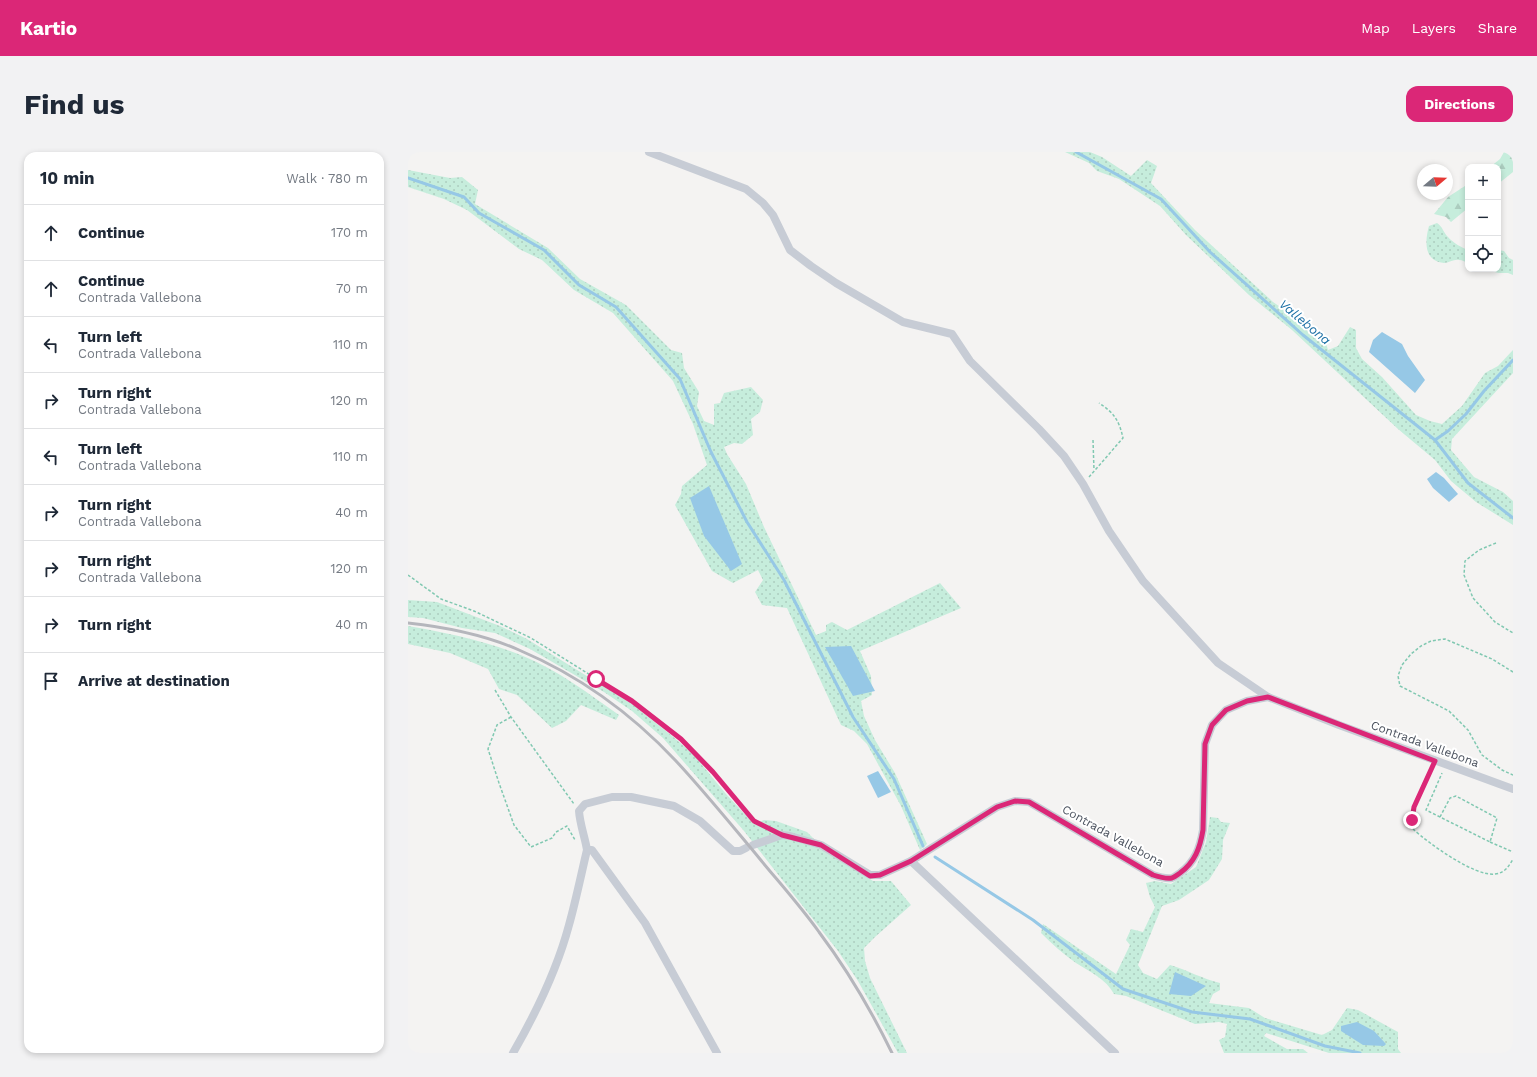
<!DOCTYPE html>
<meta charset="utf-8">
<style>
:root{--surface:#fff;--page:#f2f2f3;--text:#1f2937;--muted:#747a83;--line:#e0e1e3;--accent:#db2777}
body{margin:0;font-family:"Work Sans",sans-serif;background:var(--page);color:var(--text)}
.controls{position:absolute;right:12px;top:12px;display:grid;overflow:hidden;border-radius:8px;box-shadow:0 2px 6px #0003}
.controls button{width:36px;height:36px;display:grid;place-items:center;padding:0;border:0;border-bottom:1px solid var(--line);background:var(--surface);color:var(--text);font:20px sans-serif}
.compass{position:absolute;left:1009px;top:12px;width:36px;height:36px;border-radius:50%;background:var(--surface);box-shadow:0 2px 6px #0003;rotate:71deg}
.stop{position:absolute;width:12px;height:12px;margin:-9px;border:3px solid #db2777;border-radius:50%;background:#fff}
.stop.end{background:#db2777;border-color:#fff;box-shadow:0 1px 4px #0008}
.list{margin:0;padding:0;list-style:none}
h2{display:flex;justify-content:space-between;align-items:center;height:52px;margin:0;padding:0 16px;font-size:17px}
h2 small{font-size:13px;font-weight:400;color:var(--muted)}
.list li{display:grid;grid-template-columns:26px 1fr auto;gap:12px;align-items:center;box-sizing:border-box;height:56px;padding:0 16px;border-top:1px solid var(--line)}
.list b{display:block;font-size:15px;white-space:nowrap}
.list p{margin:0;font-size:13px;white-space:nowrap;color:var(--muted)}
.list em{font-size:13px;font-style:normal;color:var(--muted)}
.icon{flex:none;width:22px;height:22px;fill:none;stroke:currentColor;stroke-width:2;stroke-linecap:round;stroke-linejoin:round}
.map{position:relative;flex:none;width:1105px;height:901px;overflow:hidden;border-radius:12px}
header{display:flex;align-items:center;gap:24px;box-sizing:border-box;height:56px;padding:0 20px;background:var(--accent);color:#fff}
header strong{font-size:19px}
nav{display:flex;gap:22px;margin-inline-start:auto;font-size:14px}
.intro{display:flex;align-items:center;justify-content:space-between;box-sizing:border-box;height:96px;padding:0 24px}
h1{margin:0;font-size:28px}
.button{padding:10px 18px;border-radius:12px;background:var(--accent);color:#fff;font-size:14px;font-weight:700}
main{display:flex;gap:24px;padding:0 24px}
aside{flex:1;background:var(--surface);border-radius:12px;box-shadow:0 2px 6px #0003}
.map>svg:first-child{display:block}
.grass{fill:url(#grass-dots)}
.forest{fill:url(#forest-firs)}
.water{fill:#96c8e6}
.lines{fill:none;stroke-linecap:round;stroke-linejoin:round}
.stream{stroke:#96c8e6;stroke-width:3}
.path{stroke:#80c8b1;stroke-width:1.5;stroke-dasharray:3 2;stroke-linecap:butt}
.minor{stroke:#c7ccd5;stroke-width:8}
.rail{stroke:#b5b6bc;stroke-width:3}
.route{stroke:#db2777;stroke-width:5}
.labels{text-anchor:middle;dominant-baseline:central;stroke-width:4;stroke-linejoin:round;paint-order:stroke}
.street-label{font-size:12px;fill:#4b525e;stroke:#fff}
.water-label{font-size:13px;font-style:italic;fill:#196ea4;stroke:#fff}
</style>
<header>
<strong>Kartio</strong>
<nav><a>Map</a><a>Layers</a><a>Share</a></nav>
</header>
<div class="intro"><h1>Find us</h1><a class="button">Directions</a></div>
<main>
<aside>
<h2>10 min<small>Walk · 780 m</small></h2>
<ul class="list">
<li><svg class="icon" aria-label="ahead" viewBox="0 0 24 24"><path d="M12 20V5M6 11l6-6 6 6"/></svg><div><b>Continue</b></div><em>170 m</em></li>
<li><svg class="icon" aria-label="ahead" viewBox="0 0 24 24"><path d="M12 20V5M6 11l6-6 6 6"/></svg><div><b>Continue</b><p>Contrada Vallebona</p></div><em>70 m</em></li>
<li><svg class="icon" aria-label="left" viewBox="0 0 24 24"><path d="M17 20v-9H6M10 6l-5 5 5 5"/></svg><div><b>Turn left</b><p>Contrada Vallebona</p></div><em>110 m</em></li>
<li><svg class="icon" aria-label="right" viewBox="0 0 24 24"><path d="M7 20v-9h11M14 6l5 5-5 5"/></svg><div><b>Turn right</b><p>Contrada Vallebona</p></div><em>120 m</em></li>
<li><svg class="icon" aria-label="left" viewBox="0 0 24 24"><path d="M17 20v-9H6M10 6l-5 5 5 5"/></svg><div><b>Turn left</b><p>Contrada Vallebona</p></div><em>110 m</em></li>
<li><svg class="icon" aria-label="right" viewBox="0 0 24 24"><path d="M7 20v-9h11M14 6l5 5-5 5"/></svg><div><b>Turn right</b><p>Contrada Vallebona</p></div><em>40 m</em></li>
<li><svg class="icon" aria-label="right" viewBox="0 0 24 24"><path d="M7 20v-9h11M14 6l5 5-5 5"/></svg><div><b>Turn right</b><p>Contrada Vallebona</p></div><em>120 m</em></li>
<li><svg class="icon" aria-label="right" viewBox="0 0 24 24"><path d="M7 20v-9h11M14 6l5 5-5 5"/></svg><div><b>Turn right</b></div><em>40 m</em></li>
<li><svg class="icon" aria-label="arrive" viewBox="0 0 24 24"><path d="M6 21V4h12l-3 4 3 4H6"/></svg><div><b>Arrive at destination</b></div></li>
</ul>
</aside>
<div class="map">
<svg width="1105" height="901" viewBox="0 0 1105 901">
<defs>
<pattern id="grass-dots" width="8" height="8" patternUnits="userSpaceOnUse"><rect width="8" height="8" fill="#c6eddc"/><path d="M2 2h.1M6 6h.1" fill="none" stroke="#accdbf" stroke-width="1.8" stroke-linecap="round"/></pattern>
<pattern id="forest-firs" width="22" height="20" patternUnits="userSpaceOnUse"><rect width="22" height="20" fill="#c6eddc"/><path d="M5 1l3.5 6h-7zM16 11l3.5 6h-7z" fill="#accdbf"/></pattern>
</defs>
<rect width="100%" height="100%" fill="#f4f3f2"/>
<!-- grass -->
<g class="grass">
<polygon points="657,0 682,0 694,5 723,24 739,8 749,14 743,31 787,78 865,150 916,185 920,198 930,194 942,175 948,178 948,196 954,207 974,225 1008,263 1022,269 1034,272 1054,254 1077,221 1090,214 1105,198 1105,221 1044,287 1043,298 1066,325 1095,340 1105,349 1105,373 1068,350 1043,329 1027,308 990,277 884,178 841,143 778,83 752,54 711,27 689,19 681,11"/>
<polygon points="0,18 42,26 54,25 70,38 67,52 140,96 172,127 218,153 263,198 274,201 276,216 291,240 289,254 296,269 306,273 306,252 312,251 316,241 343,235 355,248 352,260 343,267 345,283 334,292 326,291 316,295 319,302 338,332 356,375 408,483 418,479 418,473 424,470 439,478 532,431 553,456 452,499 463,524 464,543 453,549 456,564 467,588 487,621 519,692 512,698 493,654 459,592 446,579 433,573 379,456 354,453 347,440 355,428 350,418 325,431 304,419 267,353 273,342 274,334 299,313 285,272 265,229 205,161 166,138 134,108 111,97 59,58 36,47 0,35"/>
<path d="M1029,71C1035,75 1035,80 1040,85C1044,90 1054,96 1060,98V111C1058,110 1054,108 1051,108C1046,107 1041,111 1036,111C1015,109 1017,88 1021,74Z"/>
<polygon points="1090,98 1096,99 1101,106 1105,108 1105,123 1100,121 1091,121 1072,117 1090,117"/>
<polygon points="0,448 29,450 92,474 119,487 224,552 263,583 285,602 318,642 346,672 356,668 368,669 399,680 417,698 465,729 483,729 503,753 467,785 456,796 457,809 462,826 499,901 490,901 450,829 430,799 336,679 255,586 224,559 196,540 122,497 87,481 54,476 15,466 0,465"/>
<path d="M0,474C39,481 79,489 115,504C150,518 181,542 211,563L208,568L173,553L158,569L144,576L109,543L91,537L80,517L42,501L0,492Z"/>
<path d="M802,665L810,666L813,670L822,671L815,688L814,707L801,728L771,748L754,754L730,813L735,821L749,827L762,813C779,818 795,827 812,831V838L805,842L801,851L841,856L857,866L914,883L924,878L939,856L950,858L990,880V897L993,901H921L858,881L856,884L879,897H895L900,901H816L811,888L817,885L819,872L811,870L787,872L718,844L706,842C698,827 682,820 668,811C655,802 644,792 633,781L635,772L708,822L722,793L718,788L723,777L735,780L747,755L742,745L738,731L747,729L763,732L788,715L798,690Z"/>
</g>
<!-- forest -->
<g class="forest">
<polygon points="1096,0 1105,0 1105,20 1090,32 1090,15 1082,15 1092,7"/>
<polygon points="1060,32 1060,56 1043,70 1038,65 1026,62 1040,45"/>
</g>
<!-- water -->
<g class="water">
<polygon points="974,180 994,192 1000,204 1017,228 1007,241 961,200 965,188"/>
<polygon points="1028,320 1036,326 1050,342 1041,350 1025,336 1019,327"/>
<polygon points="301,334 334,412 323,419 296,384 282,346"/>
<polygon points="443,494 467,539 445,544 417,495"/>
<polygon points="470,619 483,640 470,646 459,624"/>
<polygon points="767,820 798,834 783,844 761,842"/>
<polygon points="949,870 966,879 978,892 976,894 955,893 933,879 933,874"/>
</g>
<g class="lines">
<!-- stream -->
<g class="stream">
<polyline points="668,0 753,47 802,100 895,183 1027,288 1060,331 1105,366"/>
<polyline points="0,26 56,45 71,61 136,98 171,133 208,155 272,227 303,300 339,370 376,428 445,565 486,627 515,694"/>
<polyline points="1027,288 1040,279 1058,262 1076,239 1105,208"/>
<polyline points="527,705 625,768 715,837 784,860 842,867 917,894 952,901"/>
</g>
<!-- path -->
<g class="path">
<polyline points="685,288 686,318"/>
<path d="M681,325L715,286C711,268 706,261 691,251"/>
<polyline points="1088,391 1071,398 1057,409 1056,423 1065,446 1087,470 1105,481"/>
<polyline points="0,423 33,447 66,459 123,486 224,549 273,587 305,620 346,669 362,677"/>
<polyline points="1105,520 1084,507 1037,487 1023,489 1013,494 1003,502 994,513 990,524 992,534 1041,559 1060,578 1074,603 1094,618 1105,623"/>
<polyline points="87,538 103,565 166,652"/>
<polyline points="103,565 89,573 80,597 91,631 106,673 123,695 144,686 148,680 159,674 167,688"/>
<path d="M1023,616C1016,630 999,662 1005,677C1020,691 1067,725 1087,722C1097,721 1101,714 1105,707"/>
<polyline points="1032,665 1042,646 1048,644 1089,666 1082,690 1018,658 1034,621"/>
<polyline points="1082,690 1105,700"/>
</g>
<!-- minor -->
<g class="minor">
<polyline points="241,0 338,37 355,51 365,63 382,98 403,114 428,131 495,170 544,182 562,209 631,277 656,304 675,332 701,379 735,429 810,511 860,545"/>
<path d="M345,693L374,683L382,684L413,693L462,723H472L503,709L589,655L607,649L621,650L745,723C751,725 757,727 764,726C767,725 769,723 772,721C787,710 792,696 795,678L797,592L804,573L818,558L839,549L860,545L931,573L1105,637"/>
<polyline points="179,698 184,698 237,771 309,901"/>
<polyline points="503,709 707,901"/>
<path d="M105,901C128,861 149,818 161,773C168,748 173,723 179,698C177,685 172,673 171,659L177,652L204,645H223L266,654L292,669L325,699H332L338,696"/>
</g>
<!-- rail -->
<path class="rail" d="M0,471C37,475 77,483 111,498C170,523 224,562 268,609C295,638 321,670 347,701C368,727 391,752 411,780C438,816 464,860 484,901"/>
</g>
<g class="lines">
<!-- route -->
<path class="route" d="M188,527L224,549L273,587L305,620L346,669L374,683L413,693L462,724L472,723L503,709L589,655L607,649L621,650L745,723C751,725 758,727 764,726C767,725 769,723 772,721C787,710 792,696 795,678L797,592L804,573L818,558L839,549L860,545L1027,609L1006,655L1004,668"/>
</g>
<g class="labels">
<!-- street labels -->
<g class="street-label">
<text transform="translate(1017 592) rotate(20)">Contrada Vallebona</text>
<text transform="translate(705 684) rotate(29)">Contrada Vallebona</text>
</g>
<!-- water labels -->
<g class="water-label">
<text transform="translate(897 170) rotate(40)">Vallebona</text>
</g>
</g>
</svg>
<div class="controls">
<button>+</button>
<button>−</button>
<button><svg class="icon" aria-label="locate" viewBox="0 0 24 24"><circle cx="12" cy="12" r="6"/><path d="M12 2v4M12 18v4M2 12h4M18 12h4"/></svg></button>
</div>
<svg class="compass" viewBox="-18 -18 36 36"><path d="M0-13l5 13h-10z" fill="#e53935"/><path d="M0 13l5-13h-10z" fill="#747a83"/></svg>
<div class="stop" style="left:188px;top:527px"></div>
<div class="stop end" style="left:1004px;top:668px"></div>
</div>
</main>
